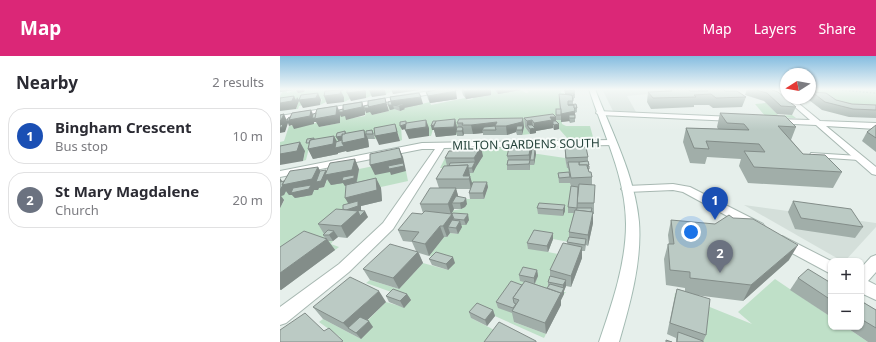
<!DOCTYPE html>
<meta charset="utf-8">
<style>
:root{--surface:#fff;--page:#f2f2f3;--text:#2b2b33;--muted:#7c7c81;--line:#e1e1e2;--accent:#db2777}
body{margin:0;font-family:"Noto Sans",sans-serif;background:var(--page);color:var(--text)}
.controls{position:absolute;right:12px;bottom:12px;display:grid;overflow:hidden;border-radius:8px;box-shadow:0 1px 3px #0004}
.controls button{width:36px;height:36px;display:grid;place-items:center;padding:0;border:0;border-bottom:1px solid var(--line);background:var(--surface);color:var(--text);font:20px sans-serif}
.compass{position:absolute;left:500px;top:12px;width:36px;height:36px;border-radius:50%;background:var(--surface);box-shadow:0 1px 3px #0004;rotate:259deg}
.you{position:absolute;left:411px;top:176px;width:14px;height:14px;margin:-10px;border:3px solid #fff;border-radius:50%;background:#1a73e8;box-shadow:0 0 0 6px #1a73e833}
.badge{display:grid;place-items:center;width:26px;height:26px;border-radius:50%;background:var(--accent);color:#fff;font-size:13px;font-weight:700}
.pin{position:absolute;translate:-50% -33px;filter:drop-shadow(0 1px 2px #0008)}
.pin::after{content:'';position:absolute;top:21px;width:14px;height:12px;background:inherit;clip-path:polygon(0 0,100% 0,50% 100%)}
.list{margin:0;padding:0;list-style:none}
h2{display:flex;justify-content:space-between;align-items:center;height:52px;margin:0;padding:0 16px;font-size:17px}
h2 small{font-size:13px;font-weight:400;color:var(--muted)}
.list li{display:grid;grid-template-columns:26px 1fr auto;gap:12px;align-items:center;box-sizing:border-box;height:56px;margin:0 8px 8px;padding:0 8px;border:1px solid var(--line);border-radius:16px}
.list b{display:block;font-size:15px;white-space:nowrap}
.list p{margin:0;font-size:13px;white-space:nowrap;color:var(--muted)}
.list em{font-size:13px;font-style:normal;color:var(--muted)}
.map{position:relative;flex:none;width:596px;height:286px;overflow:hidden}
header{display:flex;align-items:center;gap:24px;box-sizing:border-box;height:56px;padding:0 20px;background:var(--accent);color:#fff}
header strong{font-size:19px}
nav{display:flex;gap:22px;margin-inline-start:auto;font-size:14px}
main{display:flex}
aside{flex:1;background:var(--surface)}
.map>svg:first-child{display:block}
.built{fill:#d4dfda}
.green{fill:#bfe0c8}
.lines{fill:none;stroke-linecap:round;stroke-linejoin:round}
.stream{fill:#8ec9d4;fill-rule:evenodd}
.lane-casing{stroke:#a8b8b2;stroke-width:2}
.street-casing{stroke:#a8b8b2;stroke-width:2}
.secondary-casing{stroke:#a4bbb3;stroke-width:2}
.path{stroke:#86b3a5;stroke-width:1.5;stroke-dasharray:1.5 2;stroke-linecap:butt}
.lane{fill:#fff;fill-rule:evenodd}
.street{fill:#fff;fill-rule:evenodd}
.secondary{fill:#fff;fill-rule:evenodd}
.wall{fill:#a1aea9}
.shaded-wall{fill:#838d89}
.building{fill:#bbcac4;stroke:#838d89}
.labels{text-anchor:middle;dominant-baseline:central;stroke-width:4;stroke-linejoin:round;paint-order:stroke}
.far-street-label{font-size:12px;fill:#24423a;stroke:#f7fbf9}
</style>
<header>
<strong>Map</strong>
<nav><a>Map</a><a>Layers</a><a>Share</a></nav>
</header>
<main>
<aside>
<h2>Nearby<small>2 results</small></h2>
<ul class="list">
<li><span class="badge" style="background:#1a4fb4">1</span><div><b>Bingham Crescent</b><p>Bus stop</p></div><em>10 m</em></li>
<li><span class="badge" style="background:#6b7280">2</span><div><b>St Mary Magdalene</b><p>Church</p></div><em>20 m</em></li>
</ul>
</aside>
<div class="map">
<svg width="596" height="286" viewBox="0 0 596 286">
<rect width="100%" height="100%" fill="#e6efeb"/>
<!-- built -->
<g class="built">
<polygon points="322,33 396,33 400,35 347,40 356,56 333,55"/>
<polygon points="464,149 596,167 596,171 565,205 562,205"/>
</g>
<!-- green -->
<g class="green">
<polygon points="19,33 18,37 24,36 25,33 121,33 107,37 106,39 105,34 86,42 86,35 64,46 64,40 58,40 40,49 42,43 19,50 18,53 16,53 19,45 0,51 0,40 3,35 7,35 7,37"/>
<path d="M246,33H284L281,35V37H284L285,40L280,45L282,68L286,70H310L313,81L288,83L273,66L245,71L250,78L242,79L244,71L212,69L176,79L154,70L151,80H149L121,71L122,84L120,85L118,77L95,83L94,78L59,89L30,88L26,104L23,105L25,96L0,97V86L4,85L9,70L15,69L14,72L40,66L39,71L60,67V58L67,60L66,63L85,60L86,54L91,56L92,59L109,55L108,50C115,52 116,57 125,53L124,52L150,46L151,49L185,42L188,44L193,43L192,42L211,39L208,35L214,34L218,37L241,34L246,37L249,36Z"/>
<polygon points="530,33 596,33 596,57 522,42 530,42"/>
<polygon points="486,47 499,60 512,59 516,62 486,61 475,48"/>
<polygon points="230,92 250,109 256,98 258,98 285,102 287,111 292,111 290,127 297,157 289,186 273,183 268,196 283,199 283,236 286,236 284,238 271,234 238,260 234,266 266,278 264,282 199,253 191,262 222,278 215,286 61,286 58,283 60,281 39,266 43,263 81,283 85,267 106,246 123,251 131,243 86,227 90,224 119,233 143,207 168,214 174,206 149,200 164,181 167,181 170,177 178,178 175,168 186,169 143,160 181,153 185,151 187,147 179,143 204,143 208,131 185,130 190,119 167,120 201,104 202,100 168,112 160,112 166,100 185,93"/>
<polygon points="94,110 110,115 126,115 128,125 101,131 71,153 47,185 53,185 51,188 59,191 55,194 32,186 0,208 0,152 4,145 0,140 8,131 10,139 44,131 49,120 66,126 76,128 79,113"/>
<polygon points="495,223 551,261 551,271 566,271 588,286 421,286 394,244 395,237 472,268 458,256"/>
</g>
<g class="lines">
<!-- stream -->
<polygon class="stream" points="596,33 596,35 579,33"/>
<defs>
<polygon id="lane" points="531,97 579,100 583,102 579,104 534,101 530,99"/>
<g id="street">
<polygon points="162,33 180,33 0,64 0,60"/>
<polygon points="506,40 506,42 512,42 540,65 596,67 596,73 546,70 596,111 596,119 592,118 536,69 492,67 492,63 495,63 530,64 506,43"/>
<polygon points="317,55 454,61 458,63 454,65 320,59 316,57"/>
<polygon points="331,84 336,87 334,89 164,92 113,173 69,216 6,267 0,269 0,251 59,208 103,167 155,93 142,93 0,121 0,115 142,87"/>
<polygon points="393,128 410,131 483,168 485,171 483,174 473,174 403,136 393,134 347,136 341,133 347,130"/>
<polygon points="502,180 551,205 551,218 497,189 495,185 497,181"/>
<polygon points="596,199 596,216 588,225 596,229 596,244 581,237 581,212 591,201"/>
</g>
<path id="secondary" d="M309,33H315C332,77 355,120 359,166C362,206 350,248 339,286H319C332,248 346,208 346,168C346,121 323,77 309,33Z"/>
</defs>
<!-- lane casing -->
<use href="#lane" class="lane-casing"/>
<!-- street casing -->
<use href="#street" class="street-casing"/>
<!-- secondary casing -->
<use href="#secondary" class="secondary-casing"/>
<!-- path -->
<g class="path">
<polyline points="494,33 496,33"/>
<polyline points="548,33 596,37"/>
</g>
<!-- lane -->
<use href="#lane" class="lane"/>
<!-- street -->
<use href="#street" class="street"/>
<!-- secondary -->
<use href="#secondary" class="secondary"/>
</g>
<!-- wall -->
<g class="wall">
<polygon points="181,33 211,33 211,39 186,43 183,39"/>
<polygon points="214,33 241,34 218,38"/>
<polygon points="284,33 295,33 295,42 294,42 294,43 293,44 293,48 297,52 297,56 295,57 295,66 290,67 289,65 281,66 281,62 281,64 276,64 276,53 280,53 279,38 285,38"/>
<polygon points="385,33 408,33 410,35 418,35 418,33 443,33 445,35 466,41 462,51 433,52 429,49 414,49 414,51 371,53 367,46 368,36 385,36"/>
<polygon points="467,33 490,33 516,51 512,59 497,58 484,45 465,39"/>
<polygon points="146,36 177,43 150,47 148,43"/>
<polygon points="532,36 556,44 572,48 596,49 596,62 569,61 542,54 529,44"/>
<polygon points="108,46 143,48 124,52 125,53 120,55 114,53 110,54"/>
<polygon points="440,57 516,71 511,84 523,98 562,116 553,132 468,127 459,110 461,103 427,101 425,108 410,107 403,86 406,72 438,73 437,71"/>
<polygon points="276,61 276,65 279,73 274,74 273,72 256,75 256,77 250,78 245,71 244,62"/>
<polygon points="243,62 244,71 242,79 237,79 236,76 227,79 203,79 203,77 193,78 184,78 183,80 177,80 177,76 176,79 156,81 154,74 152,74 175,63 177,71 178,71 177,67"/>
<polygon points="596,69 596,96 582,85 587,76"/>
<polygon points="92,74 94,78 95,83 88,83 89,91 67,96 66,95 58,97 58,98 33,103 28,93 34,82 34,83 57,85 58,85 65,75 66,78 86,78"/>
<polygon points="251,88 252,93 255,93 256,98 254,109 250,109 250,114 227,114 227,109 228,104 227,100"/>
<polygon points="285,92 308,101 308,105 309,109 309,116 312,121 312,129 314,147 314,158 313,158 313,167 308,190 306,189 305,195 302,195 302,202 291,231 286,230 284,235 284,238 281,244 281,249 266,278 234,266 232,257 218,252 216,246 242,229 244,226 240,225 239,219 257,214 258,220 255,228 267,232 268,231 268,226 270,220 270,214 287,188 289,181 289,176 294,157 288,157 288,151 291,131 290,127 279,127 278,117 289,116 288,112 287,112 285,102"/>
<polygon points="203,100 196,111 193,117 189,117 192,128 208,131 204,143 190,143 189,137 190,133 176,133 178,140 187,148 185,151 181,153 174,153 172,157 189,164 186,169 181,169 182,171 178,178 170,177 167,181 164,181 149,200 139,197 143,207 119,233 90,224 83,213 136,195 132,186 123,185 118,174 143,157 140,148 159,132 156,123 167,110 165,102"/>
<polygon points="38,111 40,115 46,116 79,113 77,126 96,122 101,132 102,145 81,150 81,155 88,161 67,182 58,181 53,185 48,185 55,194 1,234 0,234 0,191 45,182 43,179 44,178 38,168 63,153 68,147 66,130 65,130 63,127 51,129 47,123 44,131 39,132 38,134 34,134 32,139 15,142 12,139 9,139 6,135 4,139 1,140 4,144 0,152 0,122 2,126 4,125"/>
<polygon points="513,145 583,171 575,182 515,173 508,156"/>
<polygon points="259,147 285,155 283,160 258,158 257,152"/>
<polygon points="391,164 509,204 463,245 415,239 426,279 423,286 396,286 396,282 387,278 394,244 397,233 405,235 405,232 386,229 384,203 388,188 389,188 388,179"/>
<polygon points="273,177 273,183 268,196 248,193 247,187"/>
<polygon points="149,203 175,207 168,214 152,209"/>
<polygon points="518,222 551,227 551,261 510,234"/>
<polygon points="127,238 131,244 124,252 109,246 106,240"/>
<polygon points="581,245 596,254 596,286 588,286 566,271 581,271"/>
<polygon points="106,246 87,264 93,271 81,283 43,263 33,251"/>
<polygon points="213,254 215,260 207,270 191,262 189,256"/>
</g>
<!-- shaded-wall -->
<g class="shaded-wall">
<polygon points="0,33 25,33 25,34 24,36 18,37 16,34 0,36"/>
<polygon points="61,33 69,33 61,35 64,41 64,46 47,48 44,40"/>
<polygon points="83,33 85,33 86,35 86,42 71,45 67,37"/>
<polygon points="92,33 105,33 106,39 92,41 89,34"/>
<polygon points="111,33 140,33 140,34 113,38"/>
<polygon points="197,33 211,33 211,39 186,43 184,35"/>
<polygon points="217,33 241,33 241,34 218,38"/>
<polygon points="176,35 177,43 150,47 148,40"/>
<polygon points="38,37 41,44 40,49 23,52 19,45 16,53 0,55 0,47 14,40 16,44 17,41 19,44"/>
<polygon points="141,41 143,48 124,52 125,53 120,55 119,50 113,49 114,53 110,54 108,49 111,45"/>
<polygon points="105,42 109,55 92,59 90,56 86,57 84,52"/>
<polygon points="82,46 85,54 85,59 66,64 65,60 61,61 60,59 60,67 39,71 36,66 34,66 34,68 14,73 12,69 9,70 8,67 5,76 0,77 0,65 4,58 7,65 31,54 35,62 57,50 60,56"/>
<polygon points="295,55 295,62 289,62 290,65 281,66 281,58"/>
<polygon points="270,61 276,61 276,69 279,68 279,73 274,74 274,69 273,68 273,72 256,75 256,77 250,78 250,73 247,69 247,65 252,64 253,73 254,73 254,67"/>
<polygon points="243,62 244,71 242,79 242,74 236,74 236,76 227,79 226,70"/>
<polygon points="175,63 177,72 176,79 156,81 154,74 152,74 151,70"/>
<polygon points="146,64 149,72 149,80 129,83 125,74"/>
<polygon points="217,66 215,70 202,74 203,77 193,78 191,69"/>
<polygon points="115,68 120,85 99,89 95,80"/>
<polygon points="126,68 128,72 122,74 120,70"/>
<polygon points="183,73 184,78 183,80 182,75"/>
<polygon points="84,74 88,83 89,91 67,96 66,95 58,97 58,98 33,103 28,93 54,80 59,89 59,86 56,81 65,75 67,80"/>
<polygon points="20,86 25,95 23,105 0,109 0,95"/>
<polygon points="251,88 252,98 250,104 250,114 249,99"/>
<polygon points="201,91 203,100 196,111 194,102"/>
<polygon points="119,92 123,101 126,115 111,119 110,116 95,119 90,109"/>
<polygon points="255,93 256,98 254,109 254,104"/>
<polygon points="75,103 79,113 76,128 65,130 63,127 51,129 47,123 44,131 39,132 38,134 34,134 32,139 15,142 12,139 9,139 6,135 4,139 1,140 4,144 0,152 0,122 4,128 38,111 43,120 46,114 48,119"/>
<polygon points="195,106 196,111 193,117 192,112"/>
<polygon points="188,109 190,119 188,123 183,120"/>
<polygon points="190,120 193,130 191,133 189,123"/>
<polygon points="96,122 101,132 102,145 81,150 81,156 85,155 88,161 67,182 61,170 63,155 71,152 65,142"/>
<polygon points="207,126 208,131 204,143 203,137"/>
<polygon points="176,132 179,143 172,147 174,153 171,159 168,148"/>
<polygon points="186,142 187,148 185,151 181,153 180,147"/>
<polygon points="285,149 285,155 283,160 283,154"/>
<polygon points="313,156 313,167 308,190 308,179"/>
<polygon points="172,158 175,168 168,171 170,177 167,181 163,170"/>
<polygon points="188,158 189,164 186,169 184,164"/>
<polygon points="180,165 182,171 178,178 176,172"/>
<polygon points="160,170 164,181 149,200 145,188"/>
<polygon points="54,175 58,181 53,185 49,179"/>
<polygon points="273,177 273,183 268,196 267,190"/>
<polygon points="47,183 55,194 1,234 0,233 0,217"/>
<polygon points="518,189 509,204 463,245 471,229"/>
<polygon points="302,191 302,202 291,231 291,220"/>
<polygon points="138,196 143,207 119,233 113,222"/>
<polygon points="173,201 175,207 168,214 166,208"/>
<polygon points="257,214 258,220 254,228 254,222"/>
<polygon points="286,224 286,230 284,235 284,238 281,244 281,249 266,278 265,267 283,233 283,229"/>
<polygon points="99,235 106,246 75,276 68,272 63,267"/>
<polygon points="127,238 131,244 124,252 120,245"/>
<polygon points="213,254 215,260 207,270 205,264"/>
<polygon points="89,265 93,271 81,283 76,277"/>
</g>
<!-- building -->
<g class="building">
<polygon points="67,33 83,33 83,35 67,37"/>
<polygon points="160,33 175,33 176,35 148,40 146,36"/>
<polygon points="182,33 197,33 184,35"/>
<polygon points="285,33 295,33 295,34 285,35"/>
<polygon points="391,33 408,33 410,35 428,35 426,33 443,33 445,35 457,35 466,41 436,42 431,38 414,39 416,41 373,42 368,36 392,35"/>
<polygon points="473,33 490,33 498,36 516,51 501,50 487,37"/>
<polygon points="61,34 60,38 44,40 45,35"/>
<polygon points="532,36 546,37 556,44 572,48 596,49 596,54 573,53 545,46"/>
<polygon points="38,37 36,42 19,44 21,39"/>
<polygon points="139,37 141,41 111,45 110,41"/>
<polygon points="279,38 292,39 293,45 288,45 288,49 294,49 295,55 281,58"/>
<polygon points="285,38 294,38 294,39 292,40 292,39"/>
<polygon points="14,40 12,45 0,47 0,42"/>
<polygon points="105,42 106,47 88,51 88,45"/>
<polygon points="111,45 112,49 108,49 108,46"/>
<polygon points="82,46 82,51 63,55 63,49"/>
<polygon points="123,48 123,49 119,50 113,49"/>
<polygon points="296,48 297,52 294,52 294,49 288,49"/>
<polygon points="88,49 89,52 84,52 84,50"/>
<polygon points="57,50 56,59 34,63 37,53"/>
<polygon points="63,53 63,56 59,56 59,54"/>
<rect x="276" y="53" width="5" height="6"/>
<polygon points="31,54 30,60 9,64 12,57"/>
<polygon points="36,57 35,62 32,62 33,58"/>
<polygon points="440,57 505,60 516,71 498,70 523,98 545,99 562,116 474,111 464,95 485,96 479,88 426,85 429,93 414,92 406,72 469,74 464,68 447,67"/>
<polygon points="4,58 1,64 0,65 0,59"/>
<polygon points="273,58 276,61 270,61 272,64 254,67 252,64 247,65 244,62"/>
<rect x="289" y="59" width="6" height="3"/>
<polygon points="10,61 9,64 9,65 7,65 8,62"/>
<polygon points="243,62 242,66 226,70 215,70 217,66 191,69 182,69 183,67 177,67 179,63"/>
<polygon points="175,63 174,71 153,72 156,65"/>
<polygon points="146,64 146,71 125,74 126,67"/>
<polygon points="126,65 126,68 120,70 120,66"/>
<polygon points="153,65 156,65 154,69 151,70"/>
<polygon points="273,65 276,65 279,68 274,69 273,68"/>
<polygon points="3,68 2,71 0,72 0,69"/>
<polygon points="115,68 117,76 95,80 94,72"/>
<polygon points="247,69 252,69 255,72 250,73"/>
<polygon points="596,69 596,82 587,76"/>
<polygon points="215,70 216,74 202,74 204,71"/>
<polygon points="237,70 243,70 242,74 236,74"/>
<polygon points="177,71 182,71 183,73 182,75 176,75"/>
<polygon points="84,74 85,82 62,87 62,78"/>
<polygon points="92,74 93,78 86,78 86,75"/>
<polygon points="65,75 65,78 62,78 62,80 56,81 57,77"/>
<polygon points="54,80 53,88 28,93 30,84"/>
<polygon points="34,82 34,83 30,84 29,87 26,87 27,83"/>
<polygon points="62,84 62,87 64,90 55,92 56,86"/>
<polygon points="20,86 17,95 0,98 0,90"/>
<polygon points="230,88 251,88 249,99 227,100"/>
<polygon points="175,91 201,91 194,102 165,102 169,95 173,95"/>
<polygon points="306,91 308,101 286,102 285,92"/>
<polygon points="119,92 122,102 90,109 90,98"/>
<polygon points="252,93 255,93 254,104 250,104 249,108 227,109 228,104 250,104"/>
<polygon points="75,103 72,114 45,119 50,107"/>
<polygon points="308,105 309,109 299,109 299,106"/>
<polygon points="195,106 192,112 188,112 188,109 169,110 170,107"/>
<polygon points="288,106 299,106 299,109 307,109 309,116 311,116 312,121 291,122"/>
<polygon points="123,107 124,110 109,113 108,110"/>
<polygon points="188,109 183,120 190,120 189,123 156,123 164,110"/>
<polygon points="307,110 309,110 309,113 308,113"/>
<polygon points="38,111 32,123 2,129 10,115"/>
<polygon points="46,114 41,125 36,126 40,115"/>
<polygon points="289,116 290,121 279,122 278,117"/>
<polygon points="74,119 74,122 62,125 63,121"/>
<polygon points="96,122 97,134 65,142 66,129"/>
<polygon points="4,125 2,129 3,129 0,134 0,126"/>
<polygon points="193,126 207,126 203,137 189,137"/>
<polygon points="299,128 315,129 314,147 297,147"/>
<polygon points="31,129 29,133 11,137 13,132"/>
<polygon points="291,130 298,131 297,152 288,151"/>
<polygon points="150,132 176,132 168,148 140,148"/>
<polygon points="176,140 186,142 184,146 180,147 172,147"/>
<polygon points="78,145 78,150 66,154 63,153 63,149"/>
<polygon points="513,145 571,153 583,171 521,162"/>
<polygon points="259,147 285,149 283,154 257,152"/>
<polygon points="297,152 312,152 311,156 296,154"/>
<polygon points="56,153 78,155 61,170 38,168"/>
<polygon points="73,154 85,155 80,160 78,155"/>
<polygon points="295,154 313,156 308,179 289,176"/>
<polygon points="145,155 172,158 163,170 160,170 145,188 132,185 139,176 118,174 132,157 142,158"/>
<polygon points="173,157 188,158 184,164 174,163 172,158"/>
<polygon points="449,159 453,162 473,163 518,189 471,229 410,222 410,216 390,214 388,188 394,188 391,164 435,168"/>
<polygon points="172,164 180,165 176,172 168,171"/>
<polygon points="48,174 54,175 49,179 43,179"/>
<polygon points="254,174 273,177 267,190 247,187"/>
<polygon points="24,175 47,183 0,217 0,191"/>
<polygon points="289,181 306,183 305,189 287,186"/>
<polygon points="283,187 302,191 291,220 270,214"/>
<polygon points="110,188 138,196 113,222 83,213"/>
<polygon points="156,196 173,201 166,208 149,203"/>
<polygon points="243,211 257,214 254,222 239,219"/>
<polygon points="528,213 551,227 551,244 518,222"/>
<polygon points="270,220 286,224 283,229 268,226"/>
<polygon points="70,221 99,235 63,267 33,251"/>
<polygon points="231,225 242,229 233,242 234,247 236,248 233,252 216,246"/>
<polygon points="245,225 281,237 265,267 232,255 239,244 233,242"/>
<polygon points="270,228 284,232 281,238 281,237 267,232"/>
<polygon points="113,233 127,238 120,245 106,240"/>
<polygon points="397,233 430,243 426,279 390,267"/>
<polygon points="581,245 596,254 596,272 581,263"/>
<polygon points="197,247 213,254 205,264 189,256"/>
<polygon points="25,257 44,275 49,272 63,285 61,286 0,286 0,274"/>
<polygon points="80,261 89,265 76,277 68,272"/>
<polygon points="219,266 256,285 256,286 204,286"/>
<polygon points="398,276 423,285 423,286 397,286"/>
<polygon points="386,284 392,286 386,286"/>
</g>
<!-- sky -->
<linearGradient id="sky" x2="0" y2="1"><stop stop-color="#84bce0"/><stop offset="0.45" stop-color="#f4f8f6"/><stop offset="1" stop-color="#f4f8f6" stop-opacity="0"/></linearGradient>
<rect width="596" height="74" fill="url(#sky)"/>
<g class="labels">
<!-- far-street labels -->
<g class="far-street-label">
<text transform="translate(246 88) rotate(-1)">MILTON GARDENS SOUTH</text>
</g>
</g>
</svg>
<div class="controls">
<button>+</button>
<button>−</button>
</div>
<svg class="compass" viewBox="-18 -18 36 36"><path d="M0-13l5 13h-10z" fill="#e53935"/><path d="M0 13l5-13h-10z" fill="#7c7c81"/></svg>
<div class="you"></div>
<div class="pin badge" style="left:435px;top:164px;background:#1a4fb4">1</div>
<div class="pin badge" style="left:440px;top:217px;background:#6b7280">2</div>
</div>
</main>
